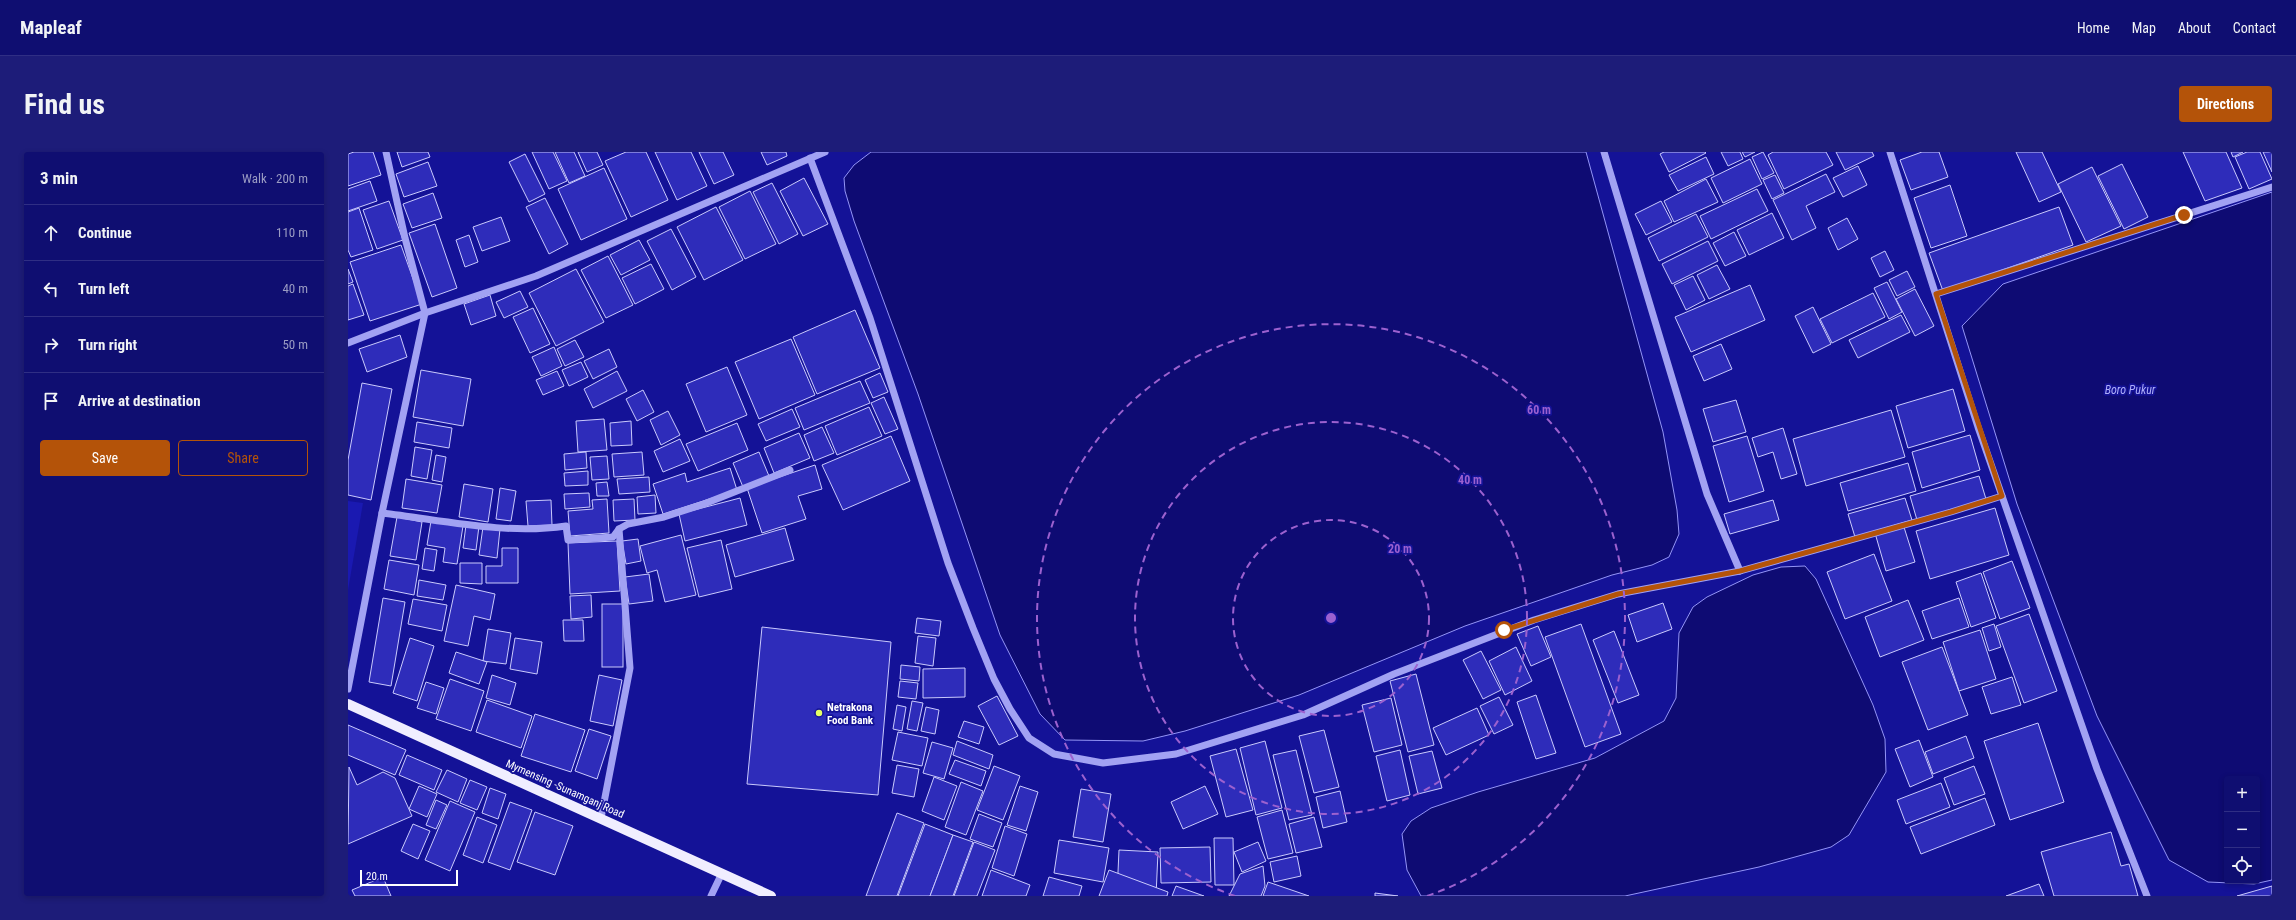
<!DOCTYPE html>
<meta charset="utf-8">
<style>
:root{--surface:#0f0e71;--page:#1d1c79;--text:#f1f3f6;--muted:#9b9cc3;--line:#2f2e84;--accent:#b45309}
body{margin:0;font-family:"Roboto Condensed",sans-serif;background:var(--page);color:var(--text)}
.controls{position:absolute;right:12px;bottom:12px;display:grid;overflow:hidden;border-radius:4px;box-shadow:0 2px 6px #0003}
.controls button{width:36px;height:36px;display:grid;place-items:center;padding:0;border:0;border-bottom:1px solid var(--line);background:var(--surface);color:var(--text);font:20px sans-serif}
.scale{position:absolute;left:12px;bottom:10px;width:98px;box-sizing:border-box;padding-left:4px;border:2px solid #fff;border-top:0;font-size:11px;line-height:14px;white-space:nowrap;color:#fff;-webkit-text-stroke:3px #141297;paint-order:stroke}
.stop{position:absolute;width:12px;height:12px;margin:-9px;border:3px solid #b45309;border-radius:50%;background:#fff}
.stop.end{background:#b45309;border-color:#fff;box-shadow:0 1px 4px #0008}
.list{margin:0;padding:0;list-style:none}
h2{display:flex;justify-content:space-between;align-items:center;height:52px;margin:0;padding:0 16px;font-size:17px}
h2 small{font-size:13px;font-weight:400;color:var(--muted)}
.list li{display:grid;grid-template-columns:26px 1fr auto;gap:12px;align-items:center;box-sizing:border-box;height:56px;padding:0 16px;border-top:1px solid var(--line)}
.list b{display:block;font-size:15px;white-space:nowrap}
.list em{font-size:13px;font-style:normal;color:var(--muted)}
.actions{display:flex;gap:8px;padding:12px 16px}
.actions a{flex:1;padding:9px 0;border:1px solid var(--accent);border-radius:4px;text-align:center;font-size:14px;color:var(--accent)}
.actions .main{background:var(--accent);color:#fff}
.icon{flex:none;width:22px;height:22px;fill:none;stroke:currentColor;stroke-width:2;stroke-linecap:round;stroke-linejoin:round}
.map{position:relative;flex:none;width:1924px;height:744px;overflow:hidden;border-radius:4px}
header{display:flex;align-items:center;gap:24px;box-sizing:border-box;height:56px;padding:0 20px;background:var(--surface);border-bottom:1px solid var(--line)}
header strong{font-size:19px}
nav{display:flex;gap:22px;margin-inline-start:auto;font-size:14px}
.intro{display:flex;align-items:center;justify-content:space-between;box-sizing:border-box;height:96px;padding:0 24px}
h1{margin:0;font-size:28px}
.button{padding:10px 18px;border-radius:4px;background:var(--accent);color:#fff;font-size:14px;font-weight:700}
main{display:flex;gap:24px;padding:0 24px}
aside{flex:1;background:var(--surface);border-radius:4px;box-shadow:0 2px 6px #0003}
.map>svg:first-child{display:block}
.green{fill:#1a19b1}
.water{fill:#0e0b73;stroke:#9495f7;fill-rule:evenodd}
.building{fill:#2e2cba;stroke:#cacafd}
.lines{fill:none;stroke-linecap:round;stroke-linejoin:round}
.minor{stroke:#a2a2f3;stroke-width:7}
.major{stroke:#f0eeff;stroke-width:10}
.route{stroke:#b45309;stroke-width:5}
.ring{fill:none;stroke:#9c61cf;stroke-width:2;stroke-dasharray:7 5}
.poi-dot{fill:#e5ff64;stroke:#141297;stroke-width:1.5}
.labels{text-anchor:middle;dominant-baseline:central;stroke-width:3.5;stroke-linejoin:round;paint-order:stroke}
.poi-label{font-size:11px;font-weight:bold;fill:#fff;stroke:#141297;text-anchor:start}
.street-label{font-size:11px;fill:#fff;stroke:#141297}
.water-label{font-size:12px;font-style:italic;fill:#aeaefa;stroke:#141297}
.centre{fill:#9c61cf;stroke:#141297;stroke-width:2}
.ring-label{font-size:12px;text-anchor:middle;font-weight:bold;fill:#9c61cf;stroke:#141297;stroke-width:3.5;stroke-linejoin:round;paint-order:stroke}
</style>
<header>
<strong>Mapleaf</strong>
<nav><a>Home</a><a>Map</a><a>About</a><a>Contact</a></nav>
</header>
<div class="intro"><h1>Find us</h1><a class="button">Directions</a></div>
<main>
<aside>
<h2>3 min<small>Walk · 200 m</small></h2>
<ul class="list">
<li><svg class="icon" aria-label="ahead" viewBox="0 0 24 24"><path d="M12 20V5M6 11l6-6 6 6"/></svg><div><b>Continue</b></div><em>110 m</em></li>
<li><svg class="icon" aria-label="left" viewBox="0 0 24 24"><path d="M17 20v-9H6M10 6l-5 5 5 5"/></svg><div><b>Turn left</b></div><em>40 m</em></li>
<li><svg class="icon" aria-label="right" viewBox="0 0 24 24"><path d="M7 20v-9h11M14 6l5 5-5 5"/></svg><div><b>Turn right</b></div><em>50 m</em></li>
<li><svg class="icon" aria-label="arrive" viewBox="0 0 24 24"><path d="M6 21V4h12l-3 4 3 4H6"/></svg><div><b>Arrive at destination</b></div></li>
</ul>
<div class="actions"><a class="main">Save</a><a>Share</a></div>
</aside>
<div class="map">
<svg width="1924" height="744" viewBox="0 0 1924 744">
<rect width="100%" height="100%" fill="#141297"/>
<!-- green -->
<polygon class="green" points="0,349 15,351 0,438"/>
<!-- water -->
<g class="water">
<polygon points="523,0 1238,0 1315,280 1329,358 1331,382 1321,405 1304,413 1264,423 1117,474 951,543 837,579 795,589 717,588 692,562 652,483 570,242 506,69 497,39 496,26 506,13"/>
<path d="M1924,40V728L1906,732L1860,730L1821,708L1749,564L1669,352L1614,174L1655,132ZM1879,627H1909V729H1879Z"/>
<polygon points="1457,414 1468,427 1525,553 1537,587 1538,620 1501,683 1483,695 1411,715 1277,744 1073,744 1059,718 1054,682 1063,669 1083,656 1130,640 1247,606 1316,569 1328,546 1331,481 1345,455 1359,445 1405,423 1433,415"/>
</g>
<!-- building -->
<g class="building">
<polygon points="6,0 25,0 33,23 0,34 0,2"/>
<polygon points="49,0 80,0 82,5 54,15"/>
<polygon points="184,0 205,0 219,29 201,37"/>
<polygon points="207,0 226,0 237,24 221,31"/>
<polygon points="230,0 249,0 255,13 239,20"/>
<polygon points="278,0 298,0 320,48 283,65 257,9"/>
<polygon points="307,0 343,0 359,34 329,48"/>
<polygon points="351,0 375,0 386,23 366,32"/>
<polygon points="413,0 438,0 439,4 419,13"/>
<polygon points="1316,0 1357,0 1358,1 1321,20 1312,2"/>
<polygon points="1373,0 1392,0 1395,7 1380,14"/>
<polygon points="1394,0 1407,0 1397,5"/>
<polygon points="1415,0 1426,21 1414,27 1404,5"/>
<polygon points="1425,0 1478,0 1485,13 1436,37 1420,3"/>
<polygon points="1488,0 1524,0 1526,4 1497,18"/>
<polygon points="1574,0 1591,0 1600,25 1563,38 1552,8"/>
<polygon points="1668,0 1694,0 1713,40 1691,50"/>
<polygon points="1835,0 1878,0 1894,36 1857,49"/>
<polygon points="1883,0 1895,0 1885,5"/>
<polygon points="1899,0 1912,0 1924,27 1901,37 1887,5"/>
<polygon points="1915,0 1924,0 1924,20"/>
<polygon points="177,2 197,42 181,50 161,10"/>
<polygon points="1358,5 1366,22 1330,39 1321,23"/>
<polygon points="1402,7 1414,32 1375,51 1363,26"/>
<polygon points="80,10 89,34 56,45 48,22"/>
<polygon points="1774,12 1800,65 1776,77 1750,24"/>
<polygon points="1510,14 1519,33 1495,45 1485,26"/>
<polygon points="1744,15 1773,74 1738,90 1710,32"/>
<polygon points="256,16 279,67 233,88 210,37"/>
<polygon points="1478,22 1487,40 1458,54 1468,76 1444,88 1425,48"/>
<polygon points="1427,23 1436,41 1424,47 1415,28"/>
<polygon points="456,26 480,72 455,84 432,39"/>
<polygon points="1358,27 1370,50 1326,70 1316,49"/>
<polygon points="22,29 29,49 0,59 0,37"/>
<polygon points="424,31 450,82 431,92 405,40"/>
<polygon points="1602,33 1619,84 1583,96 1566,46"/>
<polygon points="1409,37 1420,59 1363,87 1352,64"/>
<polygon points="402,39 428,92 397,107 371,55"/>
<polygon points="85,41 94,66 64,76 55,52"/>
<polygon points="197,46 220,92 201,102 178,55"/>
<polygon points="41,49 55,88 29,97 15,58"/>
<polygon points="1313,49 1324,70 1298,83 1287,62"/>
<polygon points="368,55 395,108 356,128 329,75"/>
<polygon points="1711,55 1725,93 1595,139 1581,101"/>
<polygon points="11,56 25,98 3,105 0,98 0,60"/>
<polygon points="1424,61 1436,86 1401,103 1389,78"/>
<polygon points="1348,62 1360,85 1311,109 1300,86"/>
<polygon points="153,65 162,89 134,99 125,75"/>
<polygon points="1499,66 1510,87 1490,98 1480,76"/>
<polygon points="87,72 109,136 84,145 61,81"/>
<polygon points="323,77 348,125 324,138 299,89"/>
<polygon points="1386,80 1398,104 1377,114 1365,91"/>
<polygon points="121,83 130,110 117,115 108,88"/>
<polygon points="291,88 302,108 273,123 262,103"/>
<polygon points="1360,89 1370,109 1324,132 1314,112"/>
<polygon points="53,93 74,152 22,169 2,110"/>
<polygon points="1537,99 1546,118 1532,125 1523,106"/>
<polygon points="260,104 285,153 258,166 233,118"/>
<polygon points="303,112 316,137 287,152 274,126"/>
<polygon points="1369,113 1382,137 1361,147 1349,123"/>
<polygon points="0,117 5,130 0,132"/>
<polygon points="228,117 256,170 208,194 181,141"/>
<polygon points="1559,119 1567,135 1549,144 1541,128"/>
<polygon points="1345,124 1357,148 1338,158 1326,133"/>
<polygon points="1539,130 1554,160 1541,167 1526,136"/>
<polygon points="5,132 16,163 0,168 0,134"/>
<polygon points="1402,133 1417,168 1343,200 1327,165"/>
<polygon points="1567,137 1586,174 1567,184 1548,147"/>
<polygon points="172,139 180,155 156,166 148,150"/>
<polygon points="1525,141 1537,165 1484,191 1472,167"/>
<polygon points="142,143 148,164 123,173 116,152"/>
<polygon points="1465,155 1483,192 1465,201 1447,164"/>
<polygon points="185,156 202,192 182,201 165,165"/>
<polygon points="507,158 532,216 469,242 445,185"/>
<polygon points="1553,163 1562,180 1510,206 1501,188"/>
<polygon points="52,183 59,205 19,220 11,197"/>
<polygon points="443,187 467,243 411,267 387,210"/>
<polygon points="227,188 236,205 217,214 209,197"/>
<polygon points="1373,192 1384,217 1356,229 1345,204"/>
<polygon points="206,195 214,214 193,224 184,205"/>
<polygon points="261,197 269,215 245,227 236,209"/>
<polygon points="233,210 240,225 221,234 214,218"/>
<polygon points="379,215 399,263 358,280 338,232"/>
<polygon points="73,218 123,227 115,274 65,265"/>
<polygon points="209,219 216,234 195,243 188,228"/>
<polygon points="269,219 279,239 245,256 236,237"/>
<polygon points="532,221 540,240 525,246 517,228"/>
<polygon points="512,229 522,251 456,278 447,256"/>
<polygon points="14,231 44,237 23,348 0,343 0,308"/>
<polygon points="1605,237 1617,279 1560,296 1548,254"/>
<polygon points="295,238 306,260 289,269 278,247"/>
<polygon points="536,245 550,277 537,282 523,251"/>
<polygon points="1388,248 1398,280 1365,290 1355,257"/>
<polygon points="521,255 534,284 489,303 477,274"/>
<polygon points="444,257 452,275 418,289 410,272"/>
<polygon points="1543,258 1557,305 1458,334 1445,287"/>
<polygon points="320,259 332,283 313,293 302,268"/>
<polygon points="256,267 259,298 230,300 228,269"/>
<polygon points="283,269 284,293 263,294 262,271"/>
<polygon points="69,270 104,276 101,296 66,290"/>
<polygon points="389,271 400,298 350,319 338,292"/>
<polygon points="474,275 486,301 466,309 456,283"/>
<polygon points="1435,276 1449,322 1433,327 1425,300 1410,305 1404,286"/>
<polygon points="451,281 462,306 426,321 416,296"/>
<polygon points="1622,283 1632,318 1574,336 1564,300"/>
<polygon points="543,284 562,329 495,358 474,313"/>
<polygon points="1399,284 1416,339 1381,350 1365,294"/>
<polygon points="332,287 342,309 315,320 306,299"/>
<polygon points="67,295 84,298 79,327 63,324"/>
<polygon points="238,300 239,316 217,318 216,302"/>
<polygon points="294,300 296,323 266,325 264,302"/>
<polygon points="411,300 421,324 395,335 385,311"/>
<polygon points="88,303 98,305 94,330 84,328"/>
<polygon points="259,304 261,327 244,328 242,305"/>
<polygon points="1560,311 1568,339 1500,359 1492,331"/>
<polygon points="467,313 474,337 450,344 458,367 414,381 399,336"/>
<polygon points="382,316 389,338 315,362 305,332 337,321 339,330"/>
<polygon points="240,319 240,333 217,334 216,321"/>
<polygon points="1631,324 1638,347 1569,368 1562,344"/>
<polygon points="301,325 302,340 271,342 269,327"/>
<polygon points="58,327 94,333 89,361 54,356"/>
<polygon points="259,330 261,344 249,344 248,331"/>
<polygon points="116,332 145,337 140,370 111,365"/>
<polygon points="152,336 168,339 163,369 148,367"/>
<polygon points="241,341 242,355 217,357 216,342"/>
<polygon points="307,343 308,361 290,362 289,345"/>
<polygon points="392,346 399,373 337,389 331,362"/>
<polygon points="1557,346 1564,368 1507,385 1500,362"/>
<polygon points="259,347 261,381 222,384 220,359 245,357 244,348"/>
<polygon points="286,347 287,368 266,369 265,348"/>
<polygon points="203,348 204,373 180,374 178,349"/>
<polygon points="1425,348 1431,368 1382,382 1376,362"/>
<polygon points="1647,356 1661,403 1582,427 1568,379"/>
<polygon points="49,365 74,370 68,408 42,404"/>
<polygon points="83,369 115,374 109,412 95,410 97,396 79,393"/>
<polygon points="1555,372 1567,410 1538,419 1527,381"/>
<polygon points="118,373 131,374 128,398 115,396"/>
<polygon points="135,375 152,377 149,406 131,403"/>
<polygon points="437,376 446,408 387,425 378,393"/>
<polygon points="333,383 348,443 317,450 309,418 299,421 292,394"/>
<polygon points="290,387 293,409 278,412 274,389"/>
<polygon points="373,388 384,437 351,445 339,396"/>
<polygon points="269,389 272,439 222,442 220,391"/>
<polygon points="77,396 89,398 86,419 74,417"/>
<polygon points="154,396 170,396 170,431 138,431 138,414 154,414"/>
<polygon points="1526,402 1544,449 1497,467 1479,420"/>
<polygon points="41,408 71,413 66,443 36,437"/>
<polygon points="1664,409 1682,456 1652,467 1635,420"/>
<polygon points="112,411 134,411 134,432 112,431"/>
<polygon points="1633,421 1648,466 1623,475 1608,430"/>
<polygon points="301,422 305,449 281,452 277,425"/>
<polygon points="71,428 98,433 95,448 69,444"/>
<polygon points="108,433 147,442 142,468 126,464 120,494 96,489"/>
<polygon points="243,443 244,465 223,467 222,444"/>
<polygon points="35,446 57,450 43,534 21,530"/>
<polygon points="1611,446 1621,475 1584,487 1574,459"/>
<polygon points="65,447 99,453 94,479 60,472"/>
<polygon points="1560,448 1576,488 1532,505 1517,465"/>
<polygon points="1315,451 1324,477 1289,490 1280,463"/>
<rect x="254" y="452" width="21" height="63"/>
<polygon points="1681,462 1709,539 1676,551 1648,474"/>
<polygon points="569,466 593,469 591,484 567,481"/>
<polygon points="215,468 235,468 236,489 216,489"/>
<polygon points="1233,472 1273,582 1237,595 1197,485"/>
<polygon points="1646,472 1653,495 1641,499 1634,476"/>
<polygon points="1190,474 1203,505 1183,514 1169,482"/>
<polygon points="414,475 543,490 530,643 399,632"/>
<polygon points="140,477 163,481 158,512 135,509"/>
<polygon points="1632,478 1648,527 1611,539 1595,490"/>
<polygon points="1266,479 1291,543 1270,551 1245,488"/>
<polygon points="570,484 588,486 585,514 567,511"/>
<polygon points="62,486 86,494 69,549 45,541"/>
<polygon points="167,486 194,490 189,522 162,517"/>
<polygon points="1168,495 1184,529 1157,543 1141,509"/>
<polygon points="1594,495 1620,563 1580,578 1554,510"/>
<polygon points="1133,499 1153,538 1135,547 1115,508"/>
<polygon points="108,500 139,510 131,532 101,521"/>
<polygon points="553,513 572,515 571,529 552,527"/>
<polygon points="617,516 617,545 575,546 575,517"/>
<polygon points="1068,522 1086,593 1060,600 1042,529"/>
<polygon points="144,523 168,531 162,553 138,546"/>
<polygon points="251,523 274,528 265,574 242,569"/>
<polygon points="1664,525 1673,553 1643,562 1634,535"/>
<polygon points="102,527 136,539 123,579 88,567"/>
<polygon points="552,529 570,531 568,547 550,545"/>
<polygon points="78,530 96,536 88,562 69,556"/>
<polygon points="1188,543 1208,601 1188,607 1169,550"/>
<polygon points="649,544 670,584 651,593 630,554"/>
<polygon points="1151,545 1165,573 1146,582 1132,554"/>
<polygon points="1043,546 1054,593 1026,600 1014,553"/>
<polygon points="139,548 184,564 173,596 128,580"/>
<polygon points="564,549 575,551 569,579 559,577"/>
<polygon points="549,553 558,555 554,579 545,577"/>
<polygon points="578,555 591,558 587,582 573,579"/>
<polygon points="1129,556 1141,583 1098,603 1085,576"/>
<polygon points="187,562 237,578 223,620 173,604"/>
<polygon points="616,569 636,575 631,592 610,585"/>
<polygon points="1690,571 1716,650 1662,668 1636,589"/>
<polygon points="0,573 58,598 47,623 0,603"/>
<polygon points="241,577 263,584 249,627 227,619"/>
<polygon points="976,578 991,635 966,641 951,584"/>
<polygon points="550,580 580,586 574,614 544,608"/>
<polygon points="1618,584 1626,606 1585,622 1577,600"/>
<polygon points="1571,588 1585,625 1562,635 1547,597"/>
<polygon points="609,589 645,603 641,617 605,603"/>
<polygon points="917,589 934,656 908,663 892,596"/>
<polygon points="584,590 605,596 596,627 575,621"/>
<polygon points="888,597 905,658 878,665 862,604"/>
<polygon points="948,598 964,663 941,668 925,603"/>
<polygon points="1052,598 1062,643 1039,649 1028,604"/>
<polygon points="1084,599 1094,636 1070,642 1061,604"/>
<polygon points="59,603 94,618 86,638 51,623"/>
<polygon points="607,608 638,619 633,634 601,622"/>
<polygon points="549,613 571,617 566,645 544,641"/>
<polygon points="646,614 672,624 655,668 629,658"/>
<polygon points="1626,614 1637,642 1606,653 1596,626"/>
<polygon points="1,615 9,633 35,620 47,626 64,664 0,692"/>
<polygon points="99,618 119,627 110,650 88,640"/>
<polygon points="586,625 609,634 596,668 574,659"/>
<polygon points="122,628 139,635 129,658 112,651"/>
<polygon points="613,630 635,639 618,683 597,675"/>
<polygon points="1593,631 1602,655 1558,672 1549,648"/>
<polygon points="71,634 89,642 79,665 61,657"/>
<polygon points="672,634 690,640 678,679 659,673"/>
<polygon points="857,634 870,662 835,677 823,650"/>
<polygon points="142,636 158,642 150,667 134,661"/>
<polygon points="733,637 763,642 755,690 725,685"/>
<polygon points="992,639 999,670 975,676 968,645"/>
<polygon points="1637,646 1647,673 1573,702 1562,675"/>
<polygon points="88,648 99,653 88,677 78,673"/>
<polygon points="102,649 127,660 102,719 77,708"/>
<polygon points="162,650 184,658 162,718 140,710"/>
<polygon points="934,658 945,701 920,707 909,665"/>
<polygon points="187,660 225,674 207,723 169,710"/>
<polygon points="549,661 576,671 549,744 518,744"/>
<polygon points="631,662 654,671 645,695 622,687"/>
<polygon points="129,665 149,673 135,711 115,703"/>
<polygon points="966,665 974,695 948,701 941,672"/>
<polygon points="65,672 82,679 70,707 53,699"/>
<polygon points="577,672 605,683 582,744 550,744"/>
<polygon points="657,674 679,682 666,724 644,716"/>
<polygon points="1763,680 1773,714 1781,712 1790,744 1706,744 1693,700"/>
<polygon points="605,683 625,690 605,744 582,744"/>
<polygon points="866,686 885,686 886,733 867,733"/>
<polygon points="711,688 761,696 755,730 706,721"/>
<polygon points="626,690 647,698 629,744 606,744"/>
<polygon points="910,690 918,709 894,720 886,700"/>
<polygon points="862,695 863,730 813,731 812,696"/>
<polygon points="771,698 810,700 808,744 769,742"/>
<polygon points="949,704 953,724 926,730 922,710"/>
<polygon points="915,714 917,734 913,744 881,744 892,722"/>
<polygon points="643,718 682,733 678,744 634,744"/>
<polygon points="761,718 820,740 819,744 751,744"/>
<polygon points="35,725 43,744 7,744 4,738"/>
<polygon points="701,725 734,734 731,744 695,744"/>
<polygon points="920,730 961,744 915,744"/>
<polygon points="1691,732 1696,744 1658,744"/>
<polygon points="828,734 856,744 824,744"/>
<polygon points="1924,734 1924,744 1889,744"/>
<polygon points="1027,741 1050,744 1027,744"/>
</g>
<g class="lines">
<!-- minor -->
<g class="minor">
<polyline points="1256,0 1359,342 1392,419"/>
<polyline points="1542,0 1630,275 1749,617 1799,744"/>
<polyline points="462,6 522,166 600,411 625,476 646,527 662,557 681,586 706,602 755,611 828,602 955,563 1046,522 1186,468 1270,442 1392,419 1603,360 1654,344"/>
<polyline points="1588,142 1924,35"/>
<polyline points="0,191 77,161 188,124 477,0"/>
<path d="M34,361C94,368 157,383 218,374L220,388L265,385L271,377L280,372L316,365L356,352L442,318"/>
<polyline points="0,537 34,361 77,161 57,86 38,0"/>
<polyline points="253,666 282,516 271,377"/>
<polyline points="363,744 374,721"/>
</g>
<!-- major -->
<polyline class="major" points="0,552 423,744"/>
</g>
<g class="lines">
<!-- route -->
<polyline class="route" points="1156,478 1270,442 1392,419 1603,360 1654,344 1588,142 1836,63"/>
</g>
<!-- distance rings -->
<g class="ring">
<circle cx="983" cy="466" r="98"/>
<circle cx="983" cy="466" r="196"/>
<path d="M887 744A294 294 0 1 1 1079 744"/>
</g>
<!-- markers -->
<circle class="poi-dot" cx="471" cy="561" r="4"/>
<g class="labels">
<!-- poi labels -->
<g class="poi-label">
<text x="479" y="555">Netrakona<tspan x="479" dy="13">Food Bank</tspan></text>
</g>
<!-- street labels -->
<g class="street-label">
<text transform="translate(217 637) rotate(24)">Mymensing -Sunamganj Road</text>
</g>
<!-- water labels -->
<g class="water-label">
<text x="1782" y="238">Boro Pukur</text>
</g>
</g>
<circle cx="983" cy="466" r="6" class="centre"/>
<g class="ring-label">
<text x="1191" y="262">60 m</text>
<text x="1122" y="332">40 m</text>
<text x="1052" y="401">20 m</text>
</g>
</svg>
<div class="controls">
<button>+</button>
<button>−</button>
<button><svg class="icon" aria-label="locate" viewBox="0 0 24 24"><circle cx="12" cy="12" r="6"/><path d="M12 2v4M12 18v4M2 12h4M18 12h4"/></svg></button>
</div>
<div class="scale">20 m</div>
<div class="stop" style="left:1156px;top:478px"></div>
<div class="stop end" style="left:1836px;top:63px"></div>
</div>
</main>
